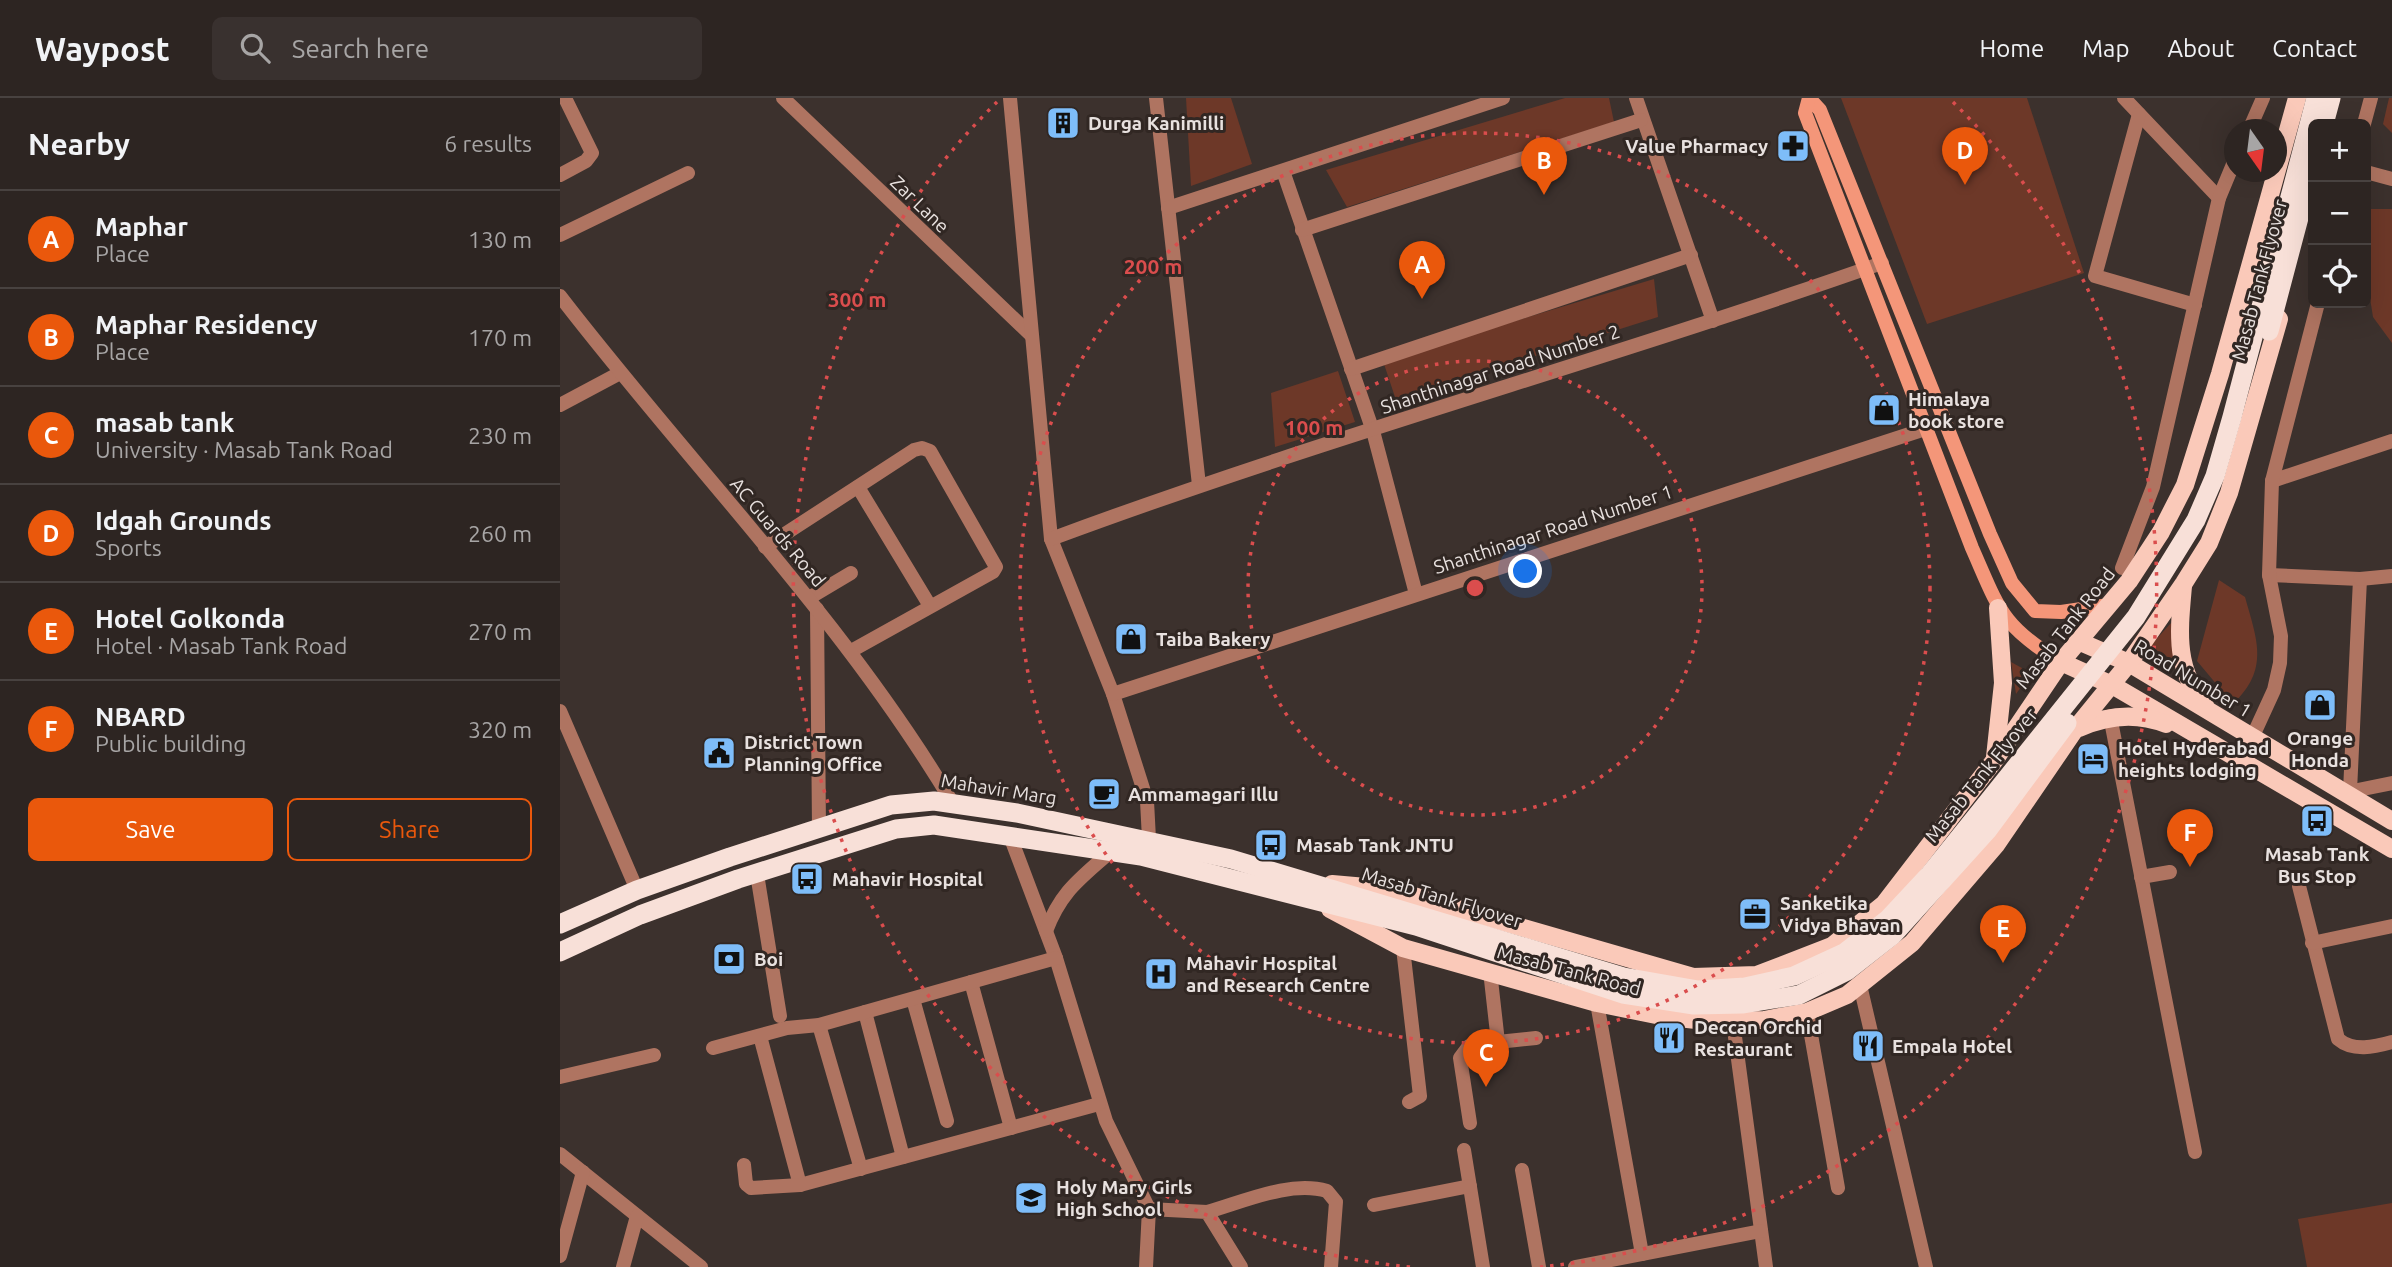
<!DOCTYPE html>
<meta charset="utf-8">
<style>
:root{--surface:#2d2522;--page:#39312f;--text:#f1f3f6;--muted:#a7a5a5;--line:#484240;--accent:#ea580c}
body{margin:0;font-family:Ubuntu,sans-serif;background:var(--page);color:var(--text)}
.controls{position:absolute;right:21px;top:21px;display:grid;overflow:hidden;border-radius:10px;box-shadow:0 7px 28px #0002}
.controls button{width:63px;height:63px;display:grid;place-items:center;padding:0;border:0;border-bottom:2px solid var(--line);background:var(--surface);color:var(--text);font:35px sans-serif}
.compass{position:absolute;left:1664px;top:21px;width:63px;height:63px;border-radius:50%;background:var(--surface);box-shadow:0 7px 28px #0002;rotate:166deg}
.you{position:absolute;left:966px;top:474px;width:24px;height:24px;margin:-18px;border:5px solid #fff;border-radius:50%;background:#1a73e8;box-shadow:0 0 0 10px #1a73e833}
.badge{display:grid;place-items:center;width:46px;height:46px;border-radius:50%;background:var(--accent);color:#fff;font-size:23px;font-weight:700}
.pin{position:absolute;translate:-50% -58px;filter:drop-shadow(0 2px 4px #0008)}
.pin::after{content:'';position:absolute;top:37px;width:24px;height:21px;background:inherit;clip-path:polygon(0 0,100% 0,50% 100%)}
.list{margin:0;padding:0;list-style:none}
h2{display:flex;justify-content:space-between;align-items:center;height:91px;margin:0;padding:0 28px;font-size:30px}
h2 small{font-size:23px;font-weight:400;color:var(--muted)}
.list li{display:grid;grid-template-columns:46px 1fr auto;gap:21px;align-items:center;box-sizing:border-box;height:98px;padding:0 28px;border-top:2px solid var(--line)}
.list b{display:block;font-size:26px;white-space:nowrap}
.list p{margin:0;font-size:23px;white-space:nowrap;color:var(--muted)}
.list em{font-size:23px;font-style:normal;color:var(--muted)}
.actions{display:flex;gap:14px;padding:21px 28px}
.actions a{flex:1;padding:16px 0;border:2px solid var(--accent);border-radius:10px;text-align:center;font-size:24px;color:var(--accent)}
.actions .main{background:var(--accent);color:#fff}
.icon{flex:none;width:38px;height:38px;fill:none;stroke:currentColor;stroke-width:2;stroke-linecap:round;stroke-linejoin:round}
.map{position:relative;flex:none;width:1832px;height:1169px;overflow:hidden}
header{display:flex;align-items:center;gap:42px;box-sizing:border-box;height:98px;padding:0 35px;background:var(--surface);border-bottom:2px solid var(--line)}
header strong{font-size:33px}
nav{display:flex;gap:38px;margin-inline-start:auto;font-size:24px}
.search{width:490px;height:63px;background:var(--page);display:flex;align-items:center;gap:18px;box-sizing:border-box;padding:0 24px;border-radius:10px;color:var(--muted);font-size:26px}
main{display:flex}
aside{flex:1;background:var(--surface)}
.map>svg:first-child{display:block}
.green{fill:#6d3828}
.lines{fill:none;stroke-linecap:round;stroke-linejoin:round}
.minor{stroke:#af7461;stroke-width:14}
.tertiary{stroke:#af7461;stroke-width:14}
.secondary{stroke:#f49679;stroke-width:14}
.primary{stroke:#fac9b9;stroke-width:18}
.trunk{stroke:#f8e0d8;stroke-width:19}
.ring{fill:none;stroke:#da4d4d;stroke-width:3.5;stroke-dasharray:3.5 7}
.labels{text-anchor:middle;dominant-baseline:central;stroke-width:6;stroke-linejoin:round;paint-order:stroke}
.poi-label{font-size:19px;font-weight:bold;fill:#e8e1df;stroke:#312723;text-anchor:start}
.street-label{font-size:19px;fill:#e8e1df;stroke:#312723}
.centre{fill:#da4d4d;stroke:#312723;stroke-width:3.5}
.ring-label{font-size:21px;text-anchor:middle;font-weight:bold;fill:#da4d4d;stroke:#312723;stroke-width:6;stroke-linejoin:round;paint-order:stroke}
</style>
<header>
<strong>Waypost</strong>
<div class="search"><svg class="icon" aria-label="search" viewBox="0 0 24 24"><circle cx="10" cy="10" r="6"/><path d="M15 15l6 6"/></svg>Search here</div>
<nav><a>Home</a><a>Map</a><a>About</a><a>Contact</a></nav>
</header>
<main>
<aside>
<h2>Nearby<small>6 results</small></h2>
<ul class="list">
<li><span class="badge">A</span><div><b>Maphar</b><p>Place</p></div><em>130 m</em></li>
<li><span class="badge">B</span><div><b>Maphar Residency</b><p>Place</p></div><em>170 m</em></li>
<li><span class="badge">C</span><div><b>masab tank</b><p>University · Masab Tank Road</p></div><em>230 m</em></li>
<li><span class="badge">D</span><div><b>Idgah Grounds</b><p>Sports</p></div><em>260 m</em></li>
<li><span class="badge">E</span><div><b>Hotel Golkonda</b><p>Hotel · Masab Tank Road</p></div><em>270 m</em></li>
<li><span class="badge">F</span><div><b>NBARD</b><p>Public building</p></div><em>320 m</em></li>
</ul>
<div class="actions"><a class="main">Save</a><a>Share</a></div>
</aside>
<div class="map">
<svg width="1832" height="1169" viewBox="0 0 1832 1169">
<rect width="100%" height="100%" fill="#3c312d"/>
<!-- green -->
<g class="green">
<polygon points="626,0 671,0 692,66 631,88"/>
<polygon points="1005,0 1049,0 1054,24 787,109 766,72"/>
<polygon points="1281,0 1467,0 1524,175 1367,226"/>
<polygon points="1829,0 1832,0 1832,35 1823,26"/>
<polygon points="1806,111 1832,111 1832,245 1813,219 1806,175"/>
<polygon points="1094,181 1098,219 836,302 823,263"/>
<polygon points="778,273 795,324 715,349 711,295"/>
<path d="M1659,482L1685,499C1697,542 1710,571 1673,606L1637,563Z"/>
<polygon points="1612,524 1614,563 1590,548"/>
<polygon points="1451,564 1471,575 1456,596"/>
<polygon points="1832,1105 1832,1169 1747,1169 1738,1121"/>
</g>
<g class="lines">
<!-- minor -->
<g class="minor">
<polyline points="223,0 471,237"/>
<polyline points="450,0 491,441 553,596 587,703 589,741"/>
<polyline points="596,0 639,387"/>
<polyline points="1076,0 1153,223"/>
<polyline points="1564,0 1659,100"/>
<polyline points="1579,16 1535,178 1635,207"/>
<polyline points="1804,26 1811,0"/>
<polyline points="1689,32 1703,0"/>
<polyline points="723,73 813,333 856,496"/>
<polyline points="1806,74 1832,81"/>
<polyline points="0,77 26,63 32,55 5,0"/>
<polyline points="608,110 943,0"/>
<polyline points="742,132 1081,22"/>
<polyline points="0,137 128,75"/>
<polyline points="791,271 1131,157"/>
<polyline points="0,307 60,275"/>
<polyline points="1712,383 1832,343"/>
<polyline points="298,389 370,508"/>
<path d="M491,441C765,339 1047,262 1322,165"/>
<polyline points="205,449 354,352 362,350 370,353 436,469 433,474 291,553"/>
<polyline points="1562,470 1593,389 1659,100 1674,64"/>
<polyline points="1709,477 1800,481 1790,693"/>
<polyline points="1800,481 1832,478"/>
<polyline points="249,500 291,475"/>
<polyline points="257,511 259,730"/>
<polyline points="553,596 1365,331"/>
<polyline points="0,613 77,792"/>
<polyline points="1550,618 1635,1054"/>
<polyline points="1692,640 1714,592 1720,565 1721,538 1709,477 1712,383 1758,205"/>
<polyline points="1783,695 1832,685"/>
<polyline points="450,738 496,860 546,1023 589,1111 586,1169"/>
<polyline points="197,776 220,918"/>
<polyline points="1581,779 1610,774"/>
<path d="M1739,788L1778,941C1793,954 1815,949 1832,944"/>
<path d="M486,833C501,793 520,781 550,754"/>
<polyline points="1752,845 1832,828"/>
<polyline points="843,850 860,998 849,1004"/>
<polyline points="411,884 451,1030"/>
<polyline points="1300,887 1366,1169"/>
<polyline points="353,901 387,1023"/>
<polyline points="1037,905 1082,1156"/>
<polyline points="305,914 343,1059"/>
<polyline points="1247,914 1278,1090"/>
<polyline points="1173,924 1206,1169"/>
<polyline points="259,927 301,1071"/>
<polyline points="200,938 240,1087"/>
<polyline points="938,944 976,940"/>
<polyline points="153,950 227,930 259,927 496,860"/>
<polyline points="0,979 94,957"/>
<polyline points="910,1025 900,960 909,948 938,944 930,873"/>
<polyline points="904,1052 923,1169"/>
<polyline points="0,1056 141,1169"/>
<polyline points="184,1067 186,1086 191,1090 240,1087 539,1006"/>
<polyline points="962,1072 979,1169"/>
<polyline points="814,1107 910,1088"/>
<polyline points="589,1111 647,1114 681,1169"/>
<path d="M647,1114C683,1104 730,1082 767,1093L776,1104L771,1169"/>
<polyline points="0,1158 23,1074"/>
<polyline points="63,1169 77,1118"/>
<polyline points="1015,1169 1201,1133"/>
</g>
<!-- tertiary -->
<path class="tertiary" d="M0,198C130,367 282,520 392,704"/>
<!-- secondary -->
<g class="secondary">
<polyline points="1249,0 1260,12 1430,436 1452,485 1475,513 1501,514 1549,507"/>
<path d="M1249,0L1245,15L1412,450C1439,511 1441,528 1501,564"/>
</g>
<!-- primary -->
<g class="primary">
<path d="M1623,488C1619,533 1614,571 1645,607"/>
<polyline points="1518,543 1569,565 1832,723"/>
<polyline points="1501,564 1552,587 1832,751"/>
<path d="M1519,630C1548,617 1576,614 1606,626"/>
<polyline points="1435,659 1443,585 1438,510"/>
<polyline points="772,786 829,791 1133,879 1197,877 1272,848 1324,806 1434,663 1501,564 1569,483 1601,434 1625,387 1660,276 1737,0"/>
<polyline points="770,811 843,850 1037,905 1101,918 1145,923 1204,922 1247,914 1287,897 1352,845 1436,747 1516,630 1569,565 1624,485 1649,445 1669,395 1719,221"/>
</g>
<!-- trunk -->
<g class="trunk">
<polyline points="1764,26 1771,0"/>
<polyline points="1709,233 1753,67"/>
<polyline points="0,826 77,792 170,759 331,707 374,703 457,715 671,761 1064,879 1138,892 1185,889 1234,878 1284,855 1328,821 1370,776 1576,519 1636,422 1655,378 1672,319 1756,0"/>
<polyline points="0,854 80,817 178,781 336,731 374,727 581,758 856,828 1063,896 1134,907 1182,906 1239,897 1287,873 1333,837 1427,733 1507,625"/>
</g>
</g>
<!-- distance rings -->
<g class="ring">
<circle cx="915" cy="490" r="227"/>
<circle cx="915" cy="490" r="455"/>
<path d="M850 1169A682 682 0 0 1 437 4M1393 4A682 682 0 0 1 980 1169"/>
</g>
<!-- icons -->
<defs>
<symbol id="building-square" viewBox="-11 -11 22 22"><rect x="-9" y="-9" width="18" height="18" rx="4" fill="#7ebdf9" stroke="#312723"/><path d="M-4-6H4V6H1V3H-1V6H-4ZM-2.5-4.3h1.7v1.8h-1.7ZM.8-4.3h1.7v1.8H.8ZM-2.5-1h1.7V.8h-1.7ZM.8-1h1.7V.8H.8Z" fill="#111"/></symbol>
<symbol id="pharmacy-square" viewBox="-11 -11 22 22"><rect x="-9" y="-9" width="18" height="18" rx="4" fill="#7ebdf9" stroke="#312723"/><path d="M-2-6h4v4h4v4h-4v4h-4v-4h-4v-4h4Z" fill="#111"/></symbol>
<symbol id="shop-square" viewBox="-11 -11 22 22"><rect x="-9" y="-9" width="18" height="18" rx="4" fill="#7ebdf9" stroke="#312723"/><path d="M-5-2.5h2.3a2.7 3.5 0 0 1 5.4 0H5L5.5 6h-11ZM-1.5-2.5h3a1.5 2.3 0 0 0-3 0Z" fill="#111"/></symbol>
<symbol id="civic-square" viewBox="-11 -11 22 22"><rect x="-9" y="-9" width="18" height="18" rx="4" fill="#7ebdf9" stroke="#312723"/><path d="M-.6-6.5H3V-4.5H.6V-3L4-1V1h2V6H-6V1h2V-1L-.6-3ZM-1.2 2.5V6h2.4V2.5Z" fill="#111"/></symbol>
<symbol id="hotel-square" viewBox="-11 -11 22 22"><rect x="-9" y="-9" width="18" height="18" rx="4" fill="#7ebdf9" stroke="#312723"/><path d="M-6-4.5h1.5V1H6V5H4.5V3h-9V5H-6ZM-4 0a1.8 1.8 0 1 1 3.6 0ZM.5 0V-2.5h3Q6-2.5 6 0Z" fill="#111"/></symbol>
<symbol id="cafe-square" viewBox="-11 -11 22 22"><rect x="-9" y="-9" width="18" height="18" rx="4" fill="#7ebdf9" stroke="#312723"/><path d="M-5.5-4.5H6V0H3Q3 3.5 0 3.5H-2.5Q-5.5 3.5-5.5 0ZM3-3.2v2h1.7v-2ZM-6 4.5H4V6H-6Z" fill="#111"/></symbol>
<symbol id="bus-square" viewBox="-11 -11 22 22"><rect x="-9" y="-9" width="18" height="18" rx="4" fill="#7ebdf9" stroke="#312723"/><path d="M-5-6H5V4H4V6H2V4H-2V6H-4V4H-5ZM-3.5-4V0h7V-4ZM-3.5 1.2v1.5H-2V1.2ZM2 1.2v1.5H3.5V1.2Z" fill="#111"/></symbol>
<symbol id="office-square" viewBox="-11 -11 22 22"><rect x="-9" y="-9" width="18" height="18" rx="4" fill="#7ebdf9" stroke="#312723"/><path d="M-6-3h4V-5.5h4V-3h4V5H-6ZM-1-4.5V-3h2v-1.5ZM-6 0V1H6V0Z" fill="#111"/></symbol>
<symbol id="bank-square" viewBox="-11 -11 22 22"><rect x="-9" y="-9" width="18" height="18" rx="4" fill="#7ebdf9" stroke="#312723"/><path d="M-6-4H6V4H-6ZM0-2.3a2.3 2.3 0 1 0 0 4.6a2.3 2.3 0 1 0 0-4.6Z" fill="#111"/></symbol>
<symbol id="hospital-square" viewBox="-11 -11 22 22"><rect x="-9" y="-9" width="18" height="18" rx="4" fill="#7ebdf9" stroke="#312723"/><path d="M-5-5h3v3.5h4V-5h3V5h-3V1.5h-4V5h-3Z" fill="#111"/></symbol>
<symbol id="restaurant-square" viewBox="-11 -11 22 22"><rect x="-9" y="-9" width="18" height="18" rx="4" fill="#7ebdf9" stroke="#312723"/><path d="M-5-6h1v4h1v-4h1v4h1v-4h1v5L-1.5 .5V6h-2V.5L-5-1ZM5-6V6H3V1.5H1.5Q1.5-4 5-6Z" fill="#111"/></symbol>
<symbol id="school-square" viewBox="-11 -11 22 22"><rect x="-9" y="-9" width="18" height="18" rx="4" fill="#7ebdf9" stroke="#312723"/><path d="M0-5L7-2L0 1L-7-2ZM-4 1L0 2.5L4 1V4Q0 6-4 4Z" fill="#111"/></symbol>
</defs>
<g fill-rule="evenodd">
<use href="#building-square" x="484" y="6" width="38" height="38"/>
<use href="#pharmacy-square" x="1214" y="29" width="38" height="38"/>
<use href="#shop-square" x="1305" y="293" width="38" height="38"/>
<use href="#shop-square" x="552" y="522" width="38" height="38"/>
<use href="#shop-square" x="1741" y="588" width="38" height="38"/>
<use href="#civic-square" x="140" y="636" width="38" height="38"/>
<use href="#hotel-square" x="1514" y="642" width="38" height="38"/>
<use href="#cafe-square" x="525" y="677" width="38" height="38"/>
<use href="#bus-square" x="1738" y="704" width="38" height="38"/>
<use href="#bus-square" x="692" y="728" width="38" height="38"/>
<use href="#bus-square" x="228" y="762" width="38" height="38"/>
<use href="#office-square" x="1176" y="797" width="38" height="38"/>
<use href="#bank-square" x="150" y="842" width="38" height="38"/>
<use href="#hospital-square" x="582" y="857" width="38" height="38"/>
<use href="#restaurant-square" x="1090" y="921" width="38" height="38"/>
<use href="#restaurant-square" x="1289" y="929" width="38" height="38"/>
<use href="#school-square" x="452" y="1081" width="38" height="38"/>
</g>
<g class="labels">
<!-- poi labels -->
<g class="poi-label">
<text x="528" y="25">Durga Kanimilli</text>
<text x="1208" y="48" text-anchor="end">Value Pharmacy</text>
<text x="1348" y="301">Himalaya<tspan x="1348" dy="22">book store</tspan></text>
<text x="596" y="541">Taiba Bakery</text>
<text x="1760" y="640" text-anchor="middle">Orange<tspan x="1760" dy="22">Honda</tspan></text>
<text x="184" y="644">District Town<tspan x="184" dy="22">Planning Office</tspan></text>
<text x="1558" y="650">Hotel Hyderabad<tspan x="1558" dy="22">heights lodging</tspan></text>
<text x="568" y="696">Ammamagari Illu</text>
<text x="736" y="747">Masab Tank JNTU</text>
<text x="1757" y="756" text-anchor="middle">Masab Tank<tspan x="1757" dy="22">Bus Stop</tspan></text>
<text x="272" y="781">Mahavir Hospital</text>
<text x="1220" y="805">Sanketika<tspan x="1220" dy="22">Vidya Bhavan</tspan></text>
<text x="194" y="861">Boi</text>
<text x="626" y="865">Mahavir Hospital<tspan x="626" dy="22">and Research Centre</tspan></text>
<text x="1134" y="929">Deccan Orchid<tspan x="1134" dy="22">Restaurant</tspan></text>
<text x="1332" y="948">Empala Hotel</text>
<text x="496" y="1089">Holy Mary Girls<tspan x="496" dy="22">High School</tspan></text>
</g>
<!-- street labels -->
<g class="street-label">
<text transform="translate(360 106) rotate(44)">Zar Lane</text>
<text transform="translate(1699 182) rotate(-75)">Masab Tank Flyover</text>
<text transform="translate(940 271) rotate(-18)">Shanthinagar Road Number 2</text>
<text transform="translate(993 431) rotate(-18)">Shanthinagar Road Number 1</text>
<text transform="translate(218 434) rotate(50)">AC Guards Road</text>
<text transform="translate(1505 530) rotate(-52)">Masab Tank Road</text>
<text transform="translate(1633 580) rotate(31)">Road Number 1</text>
<text transform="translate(1421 677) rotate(-51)">Masab Tank Flyover</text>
<text transform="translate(439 691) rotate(9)">Mahavir Marg</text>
<text transform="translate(882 799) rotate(17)">Masab Tank Flyover</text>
<text transform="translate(1009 872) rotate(15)">Masab Tank Road</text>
</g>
</g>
<circle cx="915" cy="490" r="10" class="centre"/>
<g class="ring-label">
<text x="593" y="176">200 m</text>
<text x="297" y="209">300 m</text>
<text x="754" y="337">100 m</text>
</g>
</svg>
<div class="controls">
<button>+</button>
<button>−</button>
<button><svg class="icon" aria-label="locate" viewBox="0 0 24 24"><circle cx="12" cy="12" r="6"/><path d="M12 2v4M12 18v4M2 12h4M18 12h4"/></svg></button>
</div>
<svg class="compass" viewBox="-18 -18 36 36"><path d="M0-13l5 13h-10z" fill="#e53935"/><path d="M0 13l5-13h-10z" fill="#a7a5a5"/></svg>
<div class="you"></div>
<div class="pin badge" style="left:862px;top:201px">A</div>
<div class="pin badge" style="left:984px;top:97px">B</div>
<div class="pin badge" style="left:926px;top:989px">C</div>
<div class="pin badge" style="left:1405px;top:87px">D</div>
<div class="pin badge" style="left:1443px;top:865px">E</div>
<div class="pin badge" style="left:1630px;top:769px">F</div>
</div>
</main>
